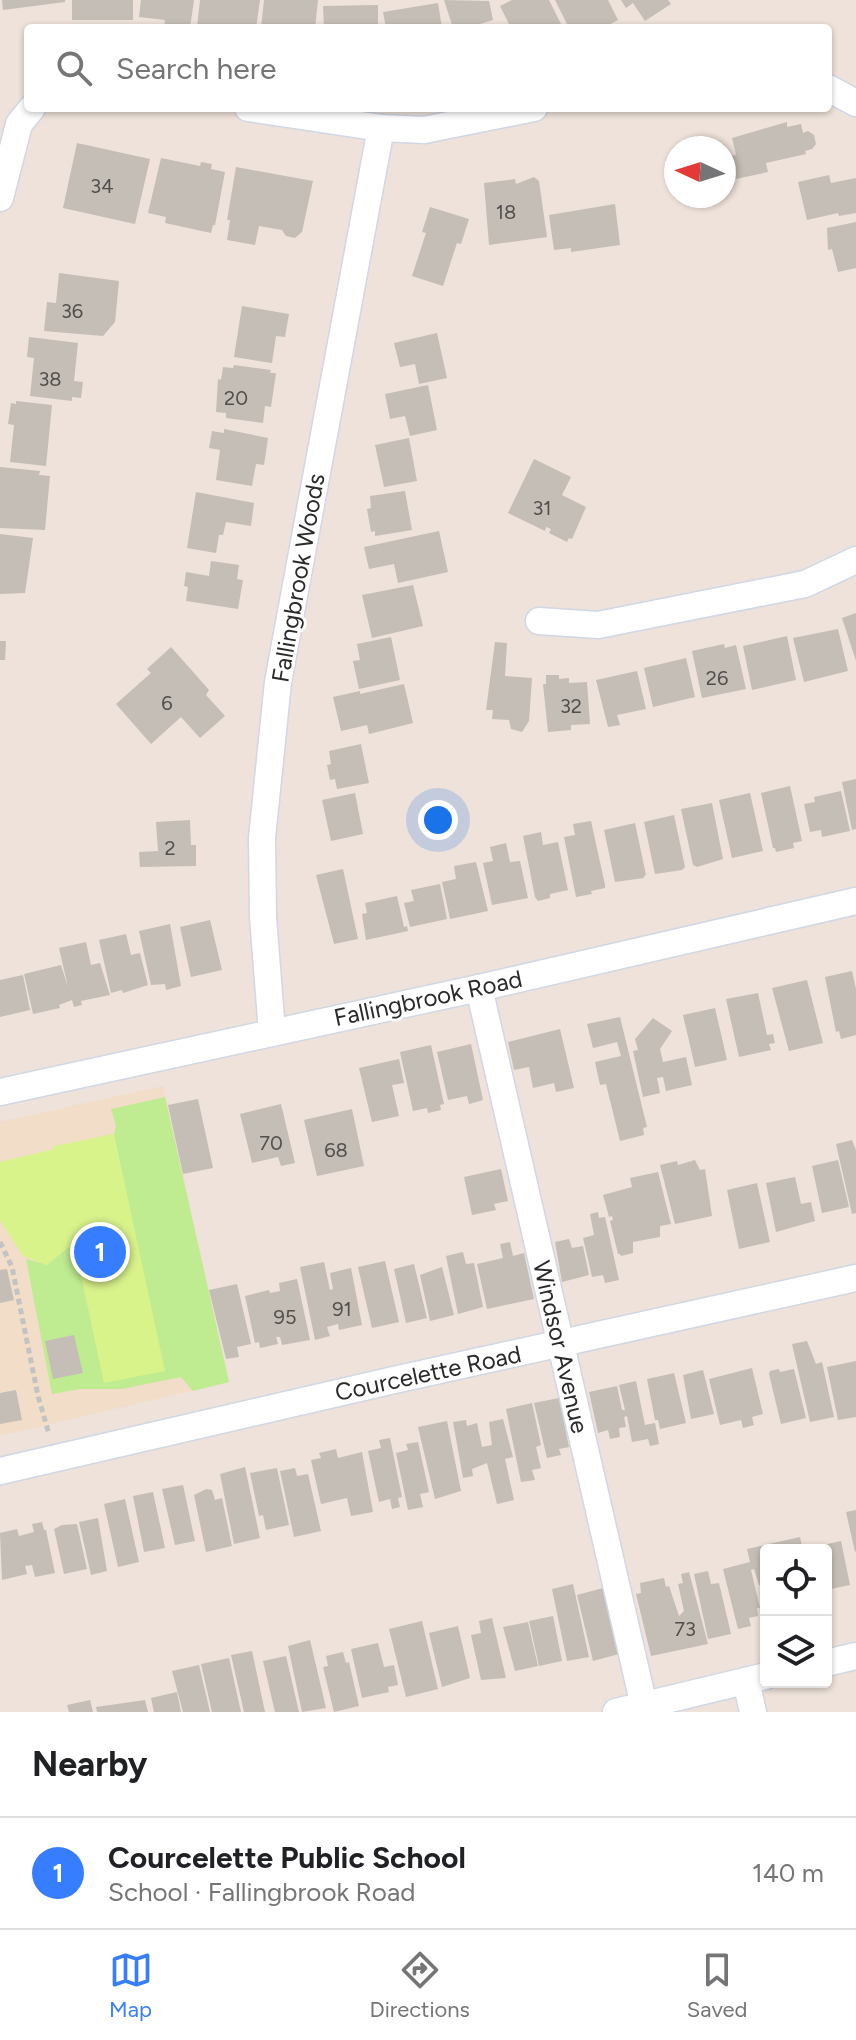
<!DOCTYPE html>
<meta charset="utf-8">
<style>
:root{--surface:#fff;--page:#f6f6f6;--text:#202124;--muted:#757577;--line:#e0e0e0;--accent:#367eff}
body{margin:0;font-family:Figtree,sans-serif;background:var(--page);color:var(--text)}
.controls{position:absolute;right:24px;bottom:24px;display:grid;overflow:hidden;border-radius:8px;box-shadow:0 2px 6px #0004}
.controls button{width:72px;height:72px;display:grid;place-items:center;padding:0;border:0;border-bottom:2px solid var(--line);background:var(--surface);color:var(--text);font:40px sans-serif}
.compass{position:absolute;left:664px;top:136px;width:72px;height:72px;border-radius:50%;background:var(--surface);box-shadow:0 2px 6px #0004;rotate:274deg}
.you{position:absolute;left:438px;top:820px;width:28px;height:28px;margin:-20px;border:6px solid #fff;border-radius:50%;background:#1a73e8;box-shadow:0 0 0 12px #1a73e833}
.badge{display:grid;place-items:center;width:52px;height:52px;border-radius:50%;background:var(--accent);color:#fff;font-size:26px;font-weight:700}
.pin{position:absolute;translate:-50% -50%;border:4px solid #fff;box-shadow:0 2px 8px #0006}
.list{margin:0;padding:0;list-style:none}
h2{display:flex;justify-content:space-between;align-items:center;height:104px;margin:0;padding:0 32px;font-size:34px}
h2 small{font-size:26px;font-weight:400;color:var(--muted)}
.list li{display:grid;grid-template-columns:52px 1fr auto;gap:24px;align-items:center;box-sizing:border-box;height:112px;padding:0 32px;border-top:2px solid var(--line)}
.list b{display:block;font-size:30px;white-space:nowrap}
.list p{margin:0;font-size:26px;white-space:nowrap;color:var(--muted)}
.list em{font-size:26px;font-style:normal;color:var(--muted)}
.icon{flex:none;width:44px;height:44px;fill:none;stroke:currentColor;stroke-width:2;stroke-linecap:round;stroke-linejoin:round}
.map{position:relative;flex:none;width:856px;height:1712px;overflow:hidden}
.search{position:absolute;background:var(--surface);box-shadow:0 2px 6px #0004;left:24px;right:24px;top:24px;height:88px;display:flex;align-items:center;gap:20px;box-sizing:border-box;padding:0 28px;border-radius:8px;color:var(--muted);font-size:30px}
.sheet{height:216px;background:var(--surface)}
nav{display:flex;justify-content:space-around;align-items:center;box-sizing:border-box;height:112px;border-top:2px solid var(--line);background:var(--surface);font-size:22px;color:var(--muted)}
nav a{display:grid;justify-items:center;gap:4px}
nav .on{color:var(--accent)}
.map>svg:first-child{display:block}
.education{fill:#f2ddc8}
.green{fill:#bfeb91}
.pitch{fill:#d9f38b}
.building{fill:#c5beb6}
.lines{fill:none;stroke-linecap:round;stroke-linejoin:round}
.street-casing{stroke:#d0d7e5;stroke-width:29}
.path{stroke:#c3c3c3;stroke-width:5;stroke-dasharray:6 4;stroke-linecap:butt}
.street{stroke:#fff;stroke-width:26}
.labels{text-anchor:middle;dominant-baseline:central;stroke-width:6;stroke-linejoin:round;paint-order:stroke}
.number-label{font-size:20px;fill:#514f4d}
.street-label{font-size:24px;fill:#2a2a2a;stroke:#fff}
</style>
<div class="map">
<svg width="856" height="1712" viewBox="0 0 856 1712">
<rect width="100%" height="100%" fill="#eee2da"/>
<!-- education -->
<polygon class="education" points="163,1086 229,1382 0,1436 0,1122"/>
<!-- green -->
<polygon class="green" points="165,1097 229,1382 193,1391 181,1377 122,1389 80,1389 52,1394 26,1259 48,1265 67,1144 114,1134 116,1126 111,1109"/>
<!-- pitch -->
<polygon class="pitch" points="114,1134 165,1371 104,1383 74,1243 47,1265 23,1256 0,1220 0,1162 54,1149 54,1146"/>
<!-- building -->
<g class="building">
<polygon points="2,0 65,0 65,2 3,10"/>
<rect x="72" y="0" width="61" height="20"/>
<polygon points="141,0 194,0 190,28 164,27 165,20 139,17"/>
<polygon points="200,0 260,0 256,28 197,27"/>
<polygon points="264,0 318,0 315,28 261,28"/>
<polygon points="444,0 489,1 493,20 467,28 453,28"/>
<polygon points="512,0 549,0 561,24 558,25 559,28 511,28 500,6"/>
<polygon points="555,0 608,0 618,20 603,28 569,28"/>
<polygon points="621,0 668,0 671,4 645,21 633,3 626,8"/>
<polygon points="438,3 442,28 386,28 383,12"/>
<polygon points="378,5 378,28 324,28 323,6"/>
<polygon points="787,122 787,127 801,124 803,133 808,131 814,135 816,144 812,149 805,151 806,154 766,163 768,172 736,179 731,156 736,155 732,138"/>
<polygon points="77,143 150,159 135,224 63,208"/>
<polygon points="161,158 200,166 201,162 212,164 211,169 225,172 215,225 213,225 211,233 165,223 166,217 148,213"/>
<polygon points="236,167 313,181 302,232 295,238 286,236 282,230 259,226 255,245 227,240 230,220 227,220"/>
<polygon points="829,175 831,183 856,178 856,213 839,216 838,213 807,220 798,182"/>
<polygon points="534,177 539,181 547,237 489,245 484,183 515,179 516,184"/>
<polygon points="615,204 620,245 571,252 571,248 554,250 549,215"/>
<polygon points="430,207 469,219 461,244 457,243 443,286 412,276 426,233 422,232"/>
<polygon points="856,222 856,268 838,272 832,249 828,250 827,228"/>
<polygon points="59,273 119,281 115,322 103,336 44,331 47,302 56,303"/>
<polygon points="242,306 289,314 285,337 276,336 272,363 234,357"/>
<polygon points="437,333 447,378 419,384 415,364 400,367 394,343"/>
<polygon points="29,337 78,343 74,381 83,382 81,398 72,397 72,401 30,396 34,358 27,357"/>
<polygon points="234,365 271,370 270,373 276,373 271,407 265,406 263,423 226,418 226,413 216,412 218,379 221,380 223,367 233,368"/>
<polygon points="428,385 437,430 410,436 405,416 390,419 385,394"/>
<polygon points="16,401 52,405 46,466 10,462 14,425 8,424 11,403 16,404"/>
<polygon points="224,429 268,438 264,465 256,464 252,486 216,480 220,450 209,448 212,431 224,433"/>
<polygon points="409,438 417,481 384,487 375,445"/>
<polygon points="534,459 571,477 562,495 586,507 572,539 569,538 567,542 549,533 551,529 546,527 545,531 508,513"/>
<polygon points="0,467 40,471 39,475 50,476 45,530 0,528"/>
<polygon points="405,491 412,530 375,536 375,531 371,532 367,509 371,508 370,496"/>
<polygon points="196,492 254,503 251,526 226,522 223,535 219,535 216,553 187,548"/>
<polygon points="439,531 448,572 398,583 394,564 369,569 364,547"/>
<polygon points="0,534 33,538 25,593 0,594"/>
<polygon points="211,561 239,565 237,579 243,580 238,609 186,601 188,587 184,586 186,572 209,576"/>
<polygon points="413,585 423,626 372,638 362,595"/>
<polygon points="856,613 856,661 842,618"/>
<polygon points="838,629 848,671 804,682 793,638"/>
<polygon points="787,636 796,680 752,690 743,646"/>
<polygon points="391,637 400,680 359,689 353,661 360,660 357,644"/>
<polygon points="0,641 6,641 5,660 0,660"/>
<polygon points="495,642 507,643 505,676 532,678 529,721 522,732 511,729 509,720 492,719 493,710 486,710"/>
<polygon points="724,644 725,648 736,645 746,689 702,698 692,651"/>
<polygon points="171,647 209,690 206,695 225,716 200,738 181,717 151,744 116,704 151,673 147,669"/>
<polygon points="686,658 695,697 653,707 644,668"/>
<polygon points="637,671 646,709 617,715 620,725 608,727 596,680"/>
<polygon points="546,675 559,675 559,679 569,678 569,683 587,682 590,724 571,725 571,730 548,732 543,684 546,684"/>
<polygon points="404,684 413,723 369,734 367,725 341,731 333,697 360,691 360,694"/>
<polygon points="361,744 369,783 337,789 335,779 330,780 327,765 331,764 329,751"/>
<polygon points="856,779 856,829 852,830 842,782"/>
<polygon points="790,786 802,841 793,843 794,848 776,852 775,848 773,848 761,793"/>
<polygon points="841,791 850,831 822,837 821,830 810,832 804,804 815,802 814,797"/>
<polygon points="355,793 363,834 331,841 322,800"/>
<polygon points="750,793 763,851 732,858 719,800"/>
<polygon points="712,803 723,859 697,867 693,865 681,809"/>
<polygon points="674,815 685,867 682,870 655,874 644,822"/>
<polygon points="190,820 191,845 196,845 196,866 140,867 139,852 158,851 156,822"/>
<polygon points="591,821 605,885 605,888 591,891 592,894 576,897 564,837 575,835 573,824"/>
<polygon points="635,823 646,875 644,876 644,878 615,882 604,830"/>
<polygon points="541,832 543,845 558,842 568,890 550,894 550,898 538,901 535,897 523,836"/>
<polygon points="506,843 510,862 520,861 528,898 492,905 483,863 493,861 490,847"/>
<polygon points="476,862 488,911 450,919 442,882 456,879 454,866"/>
<polygon points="343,869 358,939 334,944 316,875"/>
<polygon points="440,884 447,919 410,927 404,903 414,901 411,890"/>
<polygon points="397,896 404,927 407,926 408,931 366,940 362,914 367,913 365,903"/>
<polygon points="210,920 222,970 191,977 180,927"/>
<polygon points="170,924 181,986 166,990 165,984 151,985 139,931"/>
<polygon points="126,934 131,955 140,953 148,985 123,993 122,990 111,993 99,940"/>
<polygon points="86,942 91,965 100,963 110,995 81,1001 82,1005 74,1007 72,1000 59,1005 60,1008 33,1014 24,974 61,965 68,987 59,948"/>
<polygon points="852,971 856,989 856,1035 841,1039 839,1031 836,1032 825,977"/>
<polygon points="23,975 30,1010 0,1017 0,980"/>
<polygon points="807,980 823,1043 789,1051 772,988"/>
<polygon points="758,993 767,1035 773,1034 775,1043 769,1044 771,1050 739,1057 726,999"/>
<polygon points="715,1008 727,1060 695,1067 683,1015"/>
<polygon points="620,1017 647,1127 643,1128 644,1135 620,1141 606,1084 600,1085 595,1062 621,1056 617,1042 593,1048 587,1024"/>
<polygon points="653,1018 672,1031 660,1049 663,1062 686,1057 692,1085 666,1091 663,1077 657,1078 660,1093 643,1097 633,1051 638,1050 635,1039"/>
<polygon points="560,1029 574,1088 556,1092 554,1083 533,1088 529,1067 514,1070 508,1042"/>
<polygon points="471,1044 483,1100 469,1104 467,1096 448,1100 437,1052"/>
<polygon points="431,1045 444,1104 440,1105 441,1110 428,1113 427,1108 413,1111 400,1052"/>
<polygon points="399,1059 404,1083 392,1085 399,1116 372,1122 359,1068"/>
<polygon points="198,1099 213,1168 183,1174 168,1105"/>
<polygon points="281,1104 295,1163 281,1166 278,1157 252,1163 240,1114"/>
<polygon points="352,1109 364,1166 317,1176 304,1120"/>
<polygon points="852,1140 856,1150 856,1213 852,1214 836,1144"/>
<polygon points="695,1160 700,1170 705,1169 712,1216 675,1224 660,1165 677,1161 678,1165"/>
<polygon points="838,1160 849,1207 822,1213 812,1166"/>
<polygon points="501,1169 508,1201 494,1204 496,1210 472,1215 464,1177"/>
<polygon points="658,1172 671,1224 660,1226 660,1237 633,1242 633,1253 621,1256 620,1254 618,1254 610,1221 613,1220 612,1216 609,1217 603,1195 632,1187 630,1178"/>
<polygon points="795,1177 801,1204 811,1202 815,1221 776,1232 766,1183"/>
<polygon points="757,1183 770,1242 739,1249 727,1190"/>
<polygon points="598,1212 599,1218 605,1217 619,1280 605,1283 603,1275 592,1277 583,1238 594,1235 590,1214"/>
<polygon points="569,1239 572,1248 583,1246 589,1275 562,1282 555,1242"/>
<polygon points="510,1242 513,1256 524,1253 534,1299 487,1309 477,1264 503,1258 500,1244"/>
<polygon points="463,1252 466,1264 474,1263 483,1307 458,1314 446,1256"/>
<polygon points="385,1261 399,1322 372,1328 358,1267"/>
<polygon points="324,1262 330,1290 333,1289 330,1273 351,1268 362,1325 339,1330 338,1324 327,1327 330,1336 315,1340 300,1267"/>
<polygon points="414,1264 427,1318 406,1323 394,1269"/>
<polygon points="442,1267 454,1315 430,1321 420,1275"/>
<polygon points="7,1269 14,1300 0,1303 0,1270"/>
<polygon points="297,1279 310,1340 282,1345 280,1337 276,1337 278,1344 260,1348 259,1342 255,1343 245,1296 269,1290 270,1293 280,1291 279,1283"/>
<polygon points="237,1284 251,1344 237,1347 239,1357 226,1359 209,1290"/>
<polygon points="74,1335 83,1373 53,1379 45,1341"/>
<polygon points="807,1341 816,1364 822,1362 834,1417 810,1422 792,1344"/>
<polygon points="856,1361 856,1417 838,1420 827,1367"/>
<polygon points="752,1368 763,1414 752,1417 754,1425 743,1428 741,1420 720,1425 709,1379"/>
<polygon points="779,1369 780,1372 794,1369 806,1418 781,1424 769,1374 770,1371"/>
<polygon points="703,1370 714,1414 691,1419 683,1375"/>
<polygon points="670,1374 674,1373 686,1423 660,1429 658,1420 655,1420 647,1379"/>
<polygon points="636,1381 645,1425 655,1423 659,1444 650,1446 648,1439 632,1442 627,1416 624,1417 626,1427 619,1428 620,1437 610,1439 608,1430 598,1433 589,1392 617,1386 622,1410 625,1410 619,1385"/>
<polygon points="16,1390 22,1420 0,1424 0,1393"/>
<polygon points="559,1398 569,1447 559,1449 561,1455 547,1458 534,1403"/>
<polygon points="532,1403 541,1445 536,1447 541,1468 532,1470 535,1480 521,1482 506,1409"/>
<polygon points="503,1419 513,1457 505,1459 514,1500 497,1504 487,1463 472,1469 473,1476 463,1478 453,1422 466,1420 467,1426 477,1423 482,1447 492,1445 489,1422"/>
<polygon points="447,1421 461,1491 435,1499 418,1427"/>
<polygon points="390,1438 402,1497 398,1498 400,1507 392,1509 390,1499 379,1502 368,1451 381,1448 379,1440"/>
<polygon points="418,1442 429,1492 420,1494 423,1507 408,1510 396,1453 408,1450 406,1444"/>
<polygon points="336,1449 338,1458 362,1452 373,1512 351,1516 347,1498 321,1504 311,1460 321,1458 319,1453"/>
<polygon points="245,1467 260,1538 234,1544 220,1474"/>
<polygon points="277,1468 289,1525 266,1530 263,1515 259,1516 250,1473"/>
<polygon points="295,1468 297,1476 308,1474 321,1531 294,1537 280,1471"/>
<polygon points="183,1485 195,1541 175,1545 162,1489"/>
<polygon points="206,1489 212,1490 215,1500 222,1498 232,1546 206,1552 194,1495"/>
<polygon points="153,1492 165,1548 144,1552 133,1496"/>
<polygon points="125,1499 139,1562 118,1567 104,1504"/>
<polygon points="856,1510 856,1551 855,1552 846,1512"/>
<polygon points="98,1518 107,1571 91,1575 79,1522"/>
<polygon points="42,1522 44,1530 46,1530 55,1573 35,1577 32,1565 25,1566 27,1574 2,1580 0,1533 17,1529 19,1536 34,1532 32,1524"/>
<polygon points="77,1524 87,1569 64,1574 54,1529 62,1525"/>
<polygon points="800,1537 803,1550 766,1550 766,1584 759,1585 754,1569 751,1570 760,1608 757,1608 758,1616 749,1618 751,1626 738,1629 723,1569 750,1562 747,1549"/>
<polygon points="841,1541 850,1585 826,1590 826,1550 805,1549"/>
<polygon points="708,1571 711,1584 719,1583 731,1634 708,1639 694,1574"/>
<polygon points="689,1572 708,1644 651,1656 636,1594 641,1593 640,1583 664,1578 666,1587 669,1586 679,1616 684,1611 678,1584 683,1583 681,1574"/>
<polygon points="573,1584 589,1657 567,1661 552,1589"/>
<polygon points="603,1588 619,1654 593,1661 577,1595"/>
<polygon points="553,1616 562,1661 539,1666 529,1621"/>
<polygon points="492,1618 506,1678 481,1680 471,1635 481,1633 479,1621"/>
<polygon points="422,1621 438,1689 406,1697 389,1629"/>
<polygon points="528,1622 538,1666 515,1671 503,1627"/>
<polygon points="458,1626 470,1678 442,1687 429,1633"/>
<polygon points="310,1640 326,1708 302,1712 288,1646"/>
<polygon points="378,1643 384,1667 394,1665 398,1685 388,1687 389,1692 362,1698 351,1649"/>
<polygon points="252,1651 265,1712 244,1712 231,1655"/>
<polygon points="343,1652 346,1663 349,1662 359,1706 334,1712 323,1667 328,1666 326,1656"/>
<polygon points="286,1656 299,1712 275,1712 263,1661"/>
<polygon points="229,1658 241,1712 212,1712 201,1664"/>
<polygon points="199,1665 210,1712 183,1712 172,1671"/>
<polygon points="177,1692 181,1712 154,1712 151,1698"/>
<polygon points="90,1700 93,1712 69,1712 67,1705"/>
<polygon points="145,1700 148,1712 97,1712 96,1707"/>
</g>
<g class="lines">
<defs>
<g id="street">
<polyline points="828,88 856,103"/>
<polyline points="248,108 381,128 424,130 534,108"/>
<polyline points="0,198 19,124 32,108"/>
<polyline points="539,621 598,625 805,584 856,560"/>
<polyline points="479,988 644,1706"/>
<polyline points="272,1032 263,917 262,838 278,682 381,128"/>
<polyline points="0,1092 479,988 856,901"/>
<polyline points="0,1471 394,1380 856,1278"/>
<polyline points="826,1663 856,1656"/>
<polyline points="746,1681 753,1712"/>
<polyline points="616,1712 766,1676"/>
</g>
</defs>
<!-- street casing -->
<use href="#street" class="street-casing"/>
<!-- path -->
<polyline class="path" points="0,1242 12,1267 38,1396 49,1434"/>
<!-- street -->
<use href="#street" class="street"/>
</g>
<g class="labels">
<!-- number labels -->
<g class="number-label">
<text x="102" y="186">34</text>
<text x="506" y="212">18</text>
<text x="72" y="311">36</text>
<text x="50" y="379">38</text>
<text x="236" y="398">20</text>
<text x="542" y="508">31</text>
<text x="717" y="678">26</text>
<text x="167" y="703">6</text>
<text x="571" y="706">32</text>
<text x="170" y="848">2</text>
<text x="271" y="1143">70</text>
<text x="336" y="1150">68</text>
<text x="342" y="1309">91</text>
<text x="285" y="1317">95</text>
<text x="685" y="1629">73</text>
</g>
<!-- street labels -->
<g class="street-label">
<text transform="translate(298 578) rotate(-80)">Fallingbrook Woods</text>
<text transform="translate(428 998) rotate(-12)">Fallingbrook Road</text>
<text transform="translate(561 1347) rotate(77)">Windsor Avenue</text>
<text transform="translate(428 1373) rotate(-12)">Courcelette Road</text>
</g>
</g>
</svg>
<div class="controls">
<button><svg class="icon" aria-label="locate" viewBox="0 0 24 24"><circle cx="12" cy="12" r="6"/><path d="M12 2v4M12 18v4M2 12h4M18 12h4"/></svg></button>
<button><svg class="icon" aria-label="layers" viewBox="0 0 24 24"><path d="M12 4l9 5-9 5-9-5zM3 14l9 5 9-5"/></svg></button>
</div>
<svg class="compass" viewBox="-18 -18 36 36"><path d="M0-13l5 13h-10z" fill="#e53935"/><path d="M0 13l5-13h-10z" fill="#757577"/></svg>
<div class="you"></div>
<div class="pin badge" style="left:100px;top:1252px">1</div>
<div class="search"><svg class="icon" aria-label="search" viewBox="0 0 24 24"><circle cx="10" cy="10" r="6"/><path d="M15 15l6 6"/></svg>Search here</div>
</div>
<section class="sheet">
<h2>Nearby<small></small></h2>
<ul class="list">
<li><span class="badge">1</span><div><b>Courcelette Public School</b><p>School · Fallingbrook Road</p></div><em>140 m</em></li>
</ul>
</section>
<nav>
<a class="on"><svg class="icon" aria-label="map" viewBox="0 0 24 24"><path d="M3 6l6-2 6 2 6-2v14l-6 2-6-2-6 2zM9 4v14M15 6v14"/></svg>Map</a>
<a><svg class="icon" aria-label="directions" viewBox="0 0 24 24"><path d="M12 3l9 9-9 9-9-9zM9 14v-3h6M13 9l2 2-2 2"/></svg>Directions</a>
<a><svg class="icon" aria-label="saved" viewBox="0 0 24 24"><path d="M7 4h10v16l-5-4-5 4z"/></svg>Saved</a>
</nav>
